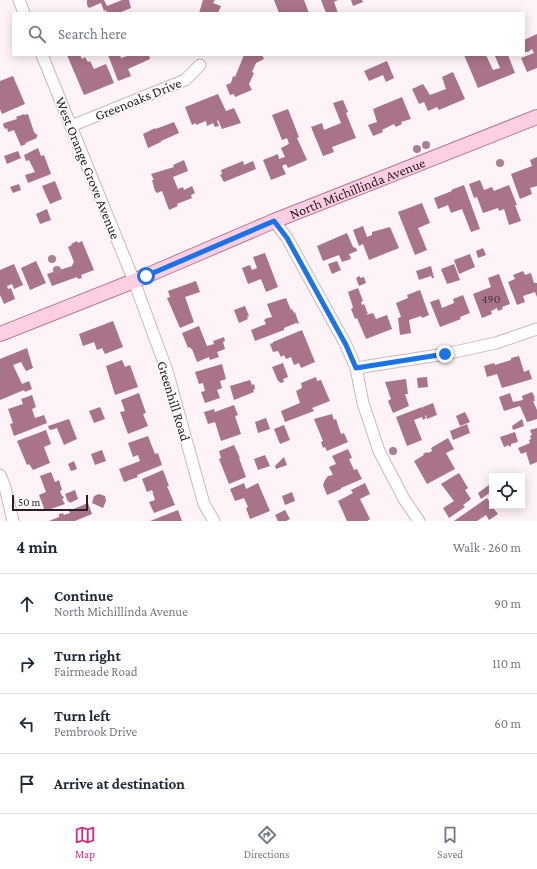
<!DOCTYPE html>
<meta charset="utf-8">
<style>
:root{--surface:#fff;--page:#f2f2f3;--text:#1f2937;--muted:#747a83;--line:#e0e1e3;--accent:#db2777}
body{margin:0;font-family:"Crimson Pro",serif;background:var(--page);color:var(--text)}
.controls{position:absolute;right:12px;bottom:12px;display:grid;overflow:hidden;border-radius:0px;box-shadow:0 2px 10px #0003}
.controls button{width:36px;height:36px;display:grid;place-items:center;padding:0;border:0;border-bottom:1px solid var(--line);background:var(--surface);color:var(--text);font:20px sans-serif}
.scale{position:absolute;left:12px;bottom:10px;width:76px;box-sizing:border-box;padding-left:4px;border:2px solid #292023;border-top:0;font-size:11px;line-height:14px;white-space:nowrap;color:#292023;-webkit-text-stroke:3px #fff;paint-order:stroke}
.stop{position:absolute;width:12px;height:12px;margin:-9px;border:3px solid #1a73e8;border-radius:50%;background:#fff}
.stop.end{background:#1a73e8;border-color:#fff;box-shadow:0 1px 4px #0008}
.list{margin:0;padding:0;list-style:none}
h2{display:flex;justify-content:space-between;align-items:center;height:52px;margin:0;padding:0 16px;font-size:17px}
h2 small{font-size:13px;font-weight:400;color:var(--muted)}
.list li{display:grid;grid-template-columns:26px 1fr auto;gap:12px;align-items:center;box-sizing:border-box;height:60px;padding:0 16px;border-top:1px solid var(--line)}
.list b{display:block;font-size:15px;white-space:nowrap}
.list p{margin:0;font-size:13px;white-space:nowrap;color:var(--muted)}
.list em{font-size:13px;font-style:normal;color:var(--muted)}
.icon{flex:none;width:22px;height:22px;fill:none;stroke:currentColor;stroke-width:2;stroke-linecap:round;stroke-linejoin:round}
.map{position:relative;flex:none;width:537px;height:521px;overflow:hidden}
.search{position:absolute;background:var(--surface);box-shadow:0 2px 10px #0003;left:12px;right:12px;top:12px;height:44px;display:flex;align-items:center;gap:10px;box-sizing:border-box;padding:0 14px;border-radius:0px;color:var(--muted);font-size:15px}
.sheet{height:292px;background:var(--surface)}
nav{display:flex;justify-content:space-around;align-items:center;box-sizing:border-box;height:56px;border-top:1px solid var(--line);background:var(--surface);font-size:11px;color:var(--muted)}
nav a{display:grid;justify-items:center;gap:2px}
nav .on{color:var(--accent)}
.map>svg:first-child{display:block}
.building{fill:#a97389}
.lines{fill:none;stroke-linecap:round;stroke-linejoin:round}
.minor-casing{stroke:#cdb6bf;stroke-width:13}
.major-casing{stroke:#b37c93;stroke-width:16}
.minor{stroke:#fff;stroke-width:11}
.major{stroke:#fecee2;stroke-width:14}
.tree{fill:#a97f93}
.route{stroke:#1a73e8;stroke-width:5}
.labels{text-anchor:middle;dominant-baseline:central;stroke-width:3;stroke-linejoin:round;paint-order:stroke}
.number-label{font-size:12px;fill:#49353c}
.street-label{font-size:14px;fill:#292023;stroke:#fff}
</style>
<div class="map">
<svg width="537" height="521" viewBox="0 0 537 521">
<rect width="100%" height="100%" fill="#fef4f8"/>
<!-- building -->
<g class="building">
<polygon points="87,0 104,0 107,6 122,0 129,0 131,8 119,13 107,13 106,10 104,11 101,3 89,8 87,5"/>
<polygon points="203,0 215,0 213,3 221,6 218,13 199,13"/>
<polygon points="274,0 304,0 309,13 279,13"/>
<polygon points="321,0 338,0 334,2 338,13 326,13"/>
<polygon points="351,0 362,0 363,2 353,6"/>
<polygon points="537,34 537,68 527,72 521,58 534,53 532,49 528,52 524,52 524,40"/>
<polygon points="67,55 80,55 82,59 85,57 88,62 90,61 94,69 106,64 114,83 84,95"/>
<polygon points="108,55 120,55 121,58 130,55 149,55 150,59 128,69 131,76 118,81"/>
<polygon points="244,55 262,55 264,59 256,63 252,72 254,73 249,84 252,90 235,97 234,94 230,95 226,85 231,83 233,76 235,77"/>
<polygon points="464,55 486,55 493,70 500,68 495,56 508,55 515,73 478,88"/>
<polygon points="387,61 394,78 386,82 383,75 369,81 364,71"/>
<polygon points="453,72 465,99 439,110 437,107 428,111 424,102 419,104 412,89 423,84 430,95 446,89 442,77"/>
<polygon points="13,76 25,104 2,114 0,109 0,81"/>
<polygon points="218,94 226,111 234,108 241,123 222,129 218,120 217,121 219,126 215,127 213,123 207,126 206,121 196,125 196,123 192,125 185,107"/>
<polygon points="402,97 411,119 401,122 402,124 396,127 394,124 382,130 383,132 373,136 368,125 377,122 373,109"/>
<polygon points="343,100 348,112 346,113 356,138 332,147 334,152 323,156 311,127 322,123 324,130 341,123 333,103"/>
<polygon points="288,109 299,137 297,138 307,160 288,168 286,164 282,166 286,174 271,180 263,160 278,154 279,159 285,157 281,148 289,144 287,138 282,140 272,115"/>
<polygon points="24,114 24,115 28,114 34,132 38,136 36,137 37,138 25,143 26,144 21,146 14,130 8,132 7,128 5,129 3,125 4,123 17,119 16,117"/>
<polygon points="174,122 179,133 161,141 161,142 148,148 143,134 155,128 155,129 161,127"/>
<polygon points="38,148 41,156 44,155 51,174 28,183 25,175 35,172 29,160 26,161 24,155"/>
<polygon points="18,151 21,158 7,164 4,156"/>
<polygon points="537,157 537,186 530,188 532,194 520,199 511,174 532,166 530,160"/>
<polygon points="184,160 188,171 173,177 178,189 183,187 184,190 192,186 195,193 191,195 192,198 177,204 178,206 169,210 162,191 157,193 155,191 152,180 154,180 151,174 174,167 173,165"/>
<polygon points="243,161 244,165 253,161 256,169 224,182 220,175 222,174 221,170"/>
<polygon points="480,180 484,190 492,187 494,191 509,185 517,205 515,205 521,221 509,225 504,209 499,211 498,208 483,213 477,197 474,198 469,184"/>
<polygon points="55,181 62,199 50,204 42,186"/>
<polygon points="19,184 21,190 13,193 10,187"/>
<polygon points="464,185 480,229 471,232 462,209 451,213 448,205 438,209 434,198 452,191 451,190"/>
<polygon points="422,203 430,223 418,228 427,250 415,255 398,212"/>
<polygon points="47,209 51,220 40,224 36,214"/>
<polygon points="363,226 367,237 372,235 372,232 390,227 399,248 369,260 363,244 359,246 353,230"/>
<polygon points="347,233 353,247 356,248 357,251 349,254 351,259 342,262 339,255 323,261 317,246"/>
<polygon points="77,241 78,243 82,241 94,270 81,275 82,278 78,279 77,277 52,286 47,274 72,266 73,263 74,262 68,247 72,245 71,244"/>
<polygon points="483,248 486,255 478,258 476,251"/>
<polygon points="265,253 278,287 266,292 261,279 248,284 242,268 250,265 252,270 257,268 253,257"/>
<polygon points="470,254 475,267 459,274 454,260"/>
<polygon points="36,261 46,283 30,290 21,268"/>
<polygon points="337,261 341,270 332,274 328,264"/>
<polygon points="14,264 23,285 14,289 12,284 7,286 8,289 11,288 15,299 4,304 0,295 0,270"/>
<polygon points="454,264 460,280 447,284 441,269"/>
<polygon points="431,266 434,278 432,278 431,276 419,280 416,271"/>
<polygon points="523,271 525,275 531,273 534,283 537,283 537,297 535,292 523,296 525,302 517,305 508,282 515,279 513,275"/>
<polygon points="499,274 510,304 502,307 503,309 498,311 497,308 491,311 492,314 482,318 473,294 491,287 488,278"/>
<polygon points="360,276 360,278 364,277 366,283 359,286 356,278"/>
<polygon points="196,281 200,292 185,297 194,322 180,328 167,298 170,297 168,291"/>
<polygon points="358,288 363,301 361,302 362,305 364,304 368,314 366,314 366,315 373,313 376,319 387,315 392,329 366,339 357,318 355,319 351,309 353,308 352,304 348,292"/>
<polygon points="420,290 429,315 422,318 421,316 409,320 411,333 400,335 398,318 401,317 396,303 408,298 407,295"/>
<polygon points="463,295 470,313 460,317 461,319 440,327 430,302 439,299 442,308 454,303 453,299"/>
<polygon points="286,298 291,310 292,309 294,313 295,312 299,324 296,323 284,328 284,330 255,341 251,330 266,324 264,320 267,318 272,317 267,304"/>
<polygon points="245,306 249,316 247,317 248,319 239,323 234,310"/>
<polygon points="113,321 123,347 105,354 102,348 97,350 94,342 83,346 79,334"/>
<polygon points="199,326 207,346 214,344 213,341 224,337 225,341 223,342 225,349 217,352 219,357 210,360 209,357 197,362 192,349 191,349 190,347 188,348 182,333"/>
<polygon points="302,330 315,362 301,368 299,363 294,365 291,357 286,359 284,355 281,357 278,351 273,352 270,344 273,343 273,342"/>
<polygon points="27,348 33,368 26,371 21,362 13,365 22,384 29,381 32,389 25,392 24,390 0,400 0,359"/>
<polygon points="519,356 524,372 529,370 532,379 502,388 497,374 487,377 484,366 494,363 495,365 511,360 511,358"/>
<polygon points="122,360 125,367 130,365 138,387 115,395 106,366"/>
<polygon points="283,363 288,377 283,379 284,382 280,383 279,381 278,381 272,367"/>
<polygon points="222,364 226,379 220,381 222,388 217,390 220,398 205,403 201,392 205,391 203,383 199,384 195,372"/>
<polygon points="316,377 317,381 321,380 330,401 312,408 314,411 285,422 281,411 300,403 296,391 302,388 301,383"/>
<polygon points="427,377 428,387 418,388 417,378"/>
<polygon points="406,379 408,394 405,394 409,406 393,413 388,401 391,399 385,382"/>
<polygon points="250,380 252,385 254,384 255,389 253,390 254,392 234,400 230,386"/>
<polygon points="532,392 535,398 534,398 535,401 533,401 537,410 537,419 527,422 520,406 504,411 499,397 510,393 513,402 523,400 522,396"/>
<polygon points="139,393 146,413 143,414 148,426 128,434 120,412 125,411 121,400"/>
<polygon points="32,395 36,407 32,409 35,418 44,415 47,423 14,436 10,424 13,423 8,409 23,404 21,399"/>
<polygon points="433,403 437,415 427,419 426,415 425,416 426,418 423,420 422,417 414,420 422,440 407,446 396,417 422,407 423,409 423,407"/>
<polygon points="234,405 238,415 235,416 241,434 221,441 215,422 208,424 204,412 214,409 215,412"/>
<polygon points="100,407 105,419 94,423 89,411"/>
<polygon points="465,412 470,422 460,426 456,416"/>
<polygon points="332,414 334,420 336,419 341,434 344,433 348,442 327,451 325,447 323,448 321,442 323,441 314,419"/>
<polygon points="266,418 270,429 258,433 255,422"/>
<polygon points="69,419 77,439 64,445 57,428 51,430 49,429 48,426"/>
<polygon points="522,419 524,426 513,430 512,426"/>
<polygon points="467,424 470,433 453,440 450,431"/>
<polygon points="284,425 290,440 280,444 274,429"/>
<polygon points="537,428 537,462 530,465 526,452 521,454 518,448 530,443 529,440 531,439 530,436 532,435 530,430"/>
<polygon points="46,430 51,444 44,447 50,463 33,470 29,464 27,465 17,441"/>
<polygon points="515,432 518,442 511,444 511,446 509,447 509,445 504,447 500,437"/>
<polygon points="148,436 155,454 158,453 162,465 137,475 138,477 124,482 119,469 140,461 138,455 133,457 128,443"/>
<polygon points="448,438 454,449 446,453 455,469 427,484 414,461 424,455 423,454 427,452 428,453 432,451 431,448"/>
<polygon points="234,445 240,458 239,458 246,477 229,484 219,459 221,458 219,451"/>
<polygon points="348,449 352,458 349,459 354,470 357,469 362,479 341,488 341,489 327,495 323,485 325,480 328,476 333,475 329,467 336,464 332,456"/>
<polygon points="102,450 106,461 95,465 91,454"/>
<polygon points="265,455 270,466 258,470 254,459"/>
<polygon points="284,457 287,465 276,469 275,466"/>
<polygon points="74,461 77,469 71,471 68,464"/>
<polygon points="163,470 169,486 167,486 175,505 154,513 149,502 155,500 152,490 147,492 142,479"/>
<polygon points="51,472 55,482 59,480 62,490 60,491 62,496 63,496 64,498 62,499 65,504 45,511 39,495 46,492 40,476"/>
<polygon points="459,473 468,488 465,490 471,499 463,505 465,507 449,518 443,508 454,501 441,484"/>
<polygon points="244,483 246,489 258,483 270,511 250,519 246,508 248,507 244,498 235,501 230,489"/>
<polygon points="365,483 370,494 360,499 370,519 367,521 347,521 338,501 353,493 351,490"/>
<polygon points="489,485 491,488 492,487 492,491 481,499 478,493"/>
<polygon points="75,490 78,499 70,503 69,501 68,502 65,494"/>
<polygon points="292,492 295,501 285,505 282,496"/>
<polygon points="99,494 105,496 106,501 103,508 92,503 94,496"/>
<polygon points="487,498 491,504 492,504 492,506 496,506 497,508 494,509 498,514 489,520 486,515 477,521 454,521"/>
<polygon points="88,503 92,514 75,521 49,521 59,517 59,514 63,513 64,515 70,513 69,511"/>
<polygon points="178,510 182,521 150,521"/>
<polygon points="285,510 290,519 286,521 278,521 275,515"/>
</g>
<g class="lines">
<defs>
<g id="minor">
<polyline points="19,0 24,13"/>
<polyline points="42,55 134,281 167,371 204,504 214,521"/>
<polyline points="71,126 185,80 200,65"/>
<polyline points="274,221 287,238 346,345 356,368 363,403 379,451 404,499 419,521"/>
<polyline points="356,368 445,354 496,343 537,329"/>
<polyline points="0,475 5,487 13,521"/>
</g>
<g id="major">
<path id="s1" d="M0,334L134,281L274,221L537,117"/>
</g>
</defs>
<!-- minor casing -->
<use href="#minor" class="minor-casing"/>
<!-- major casing -->
<use href="#major" class="major-casing"/>
<!-- minor -->
<use href="#minor" class="minor"/>
<!-- major -->
<use href="#major" class="major"/>
</g>
<!-- trees -->
<g class="tree">
<circle cx="426" cy="145" r="4"/>
<circle cx="417" cy="149" r="4"/>
<circle cx="500" cy="163" r="4"/>
<circle cx="52" cy="259" r="4"/>
<circle cx="57" cy="270" r="4"/>
<circle cx="393" cy="451" r="4"/>
</g>
<g class="lines">
<!-- route -->
<polyline class="route" points="146,276 274,221 287,238 346,345 356,368 445,354"/>
</g>
<g class="labels">
<!-- number labels -->
<g class="number-label">
<text x="491" y="299">490</text>
</g>
<!-- street labels -->
<g class="street-label">
<text transform="translate(138 99) rotate(-22)">Greenoaks Drive</text>
<text transform="translate(88 168) rotate(68)">West Orange Grove Avenue</text>
<text stroke="none"><textPath href="#s1" startOffset="386">North Michillinda Avenue</textPath></text>
<text transform="translate(174 401) rotate(73)">Greenhill Road</text>
</g>
</g>
</svg>
<div class="controls">
<button><svg class="icon" aria-label="locate" viewBox="0 0 24 24"><circle cx="12" cy="12" r="6"/><path d="M12 2v4M12 18v4M2 12h4M18 12h4"/></svg></button>
</div>
<div class="scale">50 m</div>
<div class="stop" style="left:146px;top:276px"></div>
<div class="stop end" style="left:445px;top:354px"></div>
<div class="search"><svg class="icon" aria-label="search" viewBox="0 0 24 24"><circle cx="10" cy="10" r="6"/><path d="M15 15l6 6"/></svg>Search here</div>
</div>
<section class="sheet">
<h2>4 min<small>Walk · 260 m</small></h2>
<ul class="list">
<li><svg class="icon" aria-label="ahead" viewBox="0 0 24 24"><path d="M12 20V5M6 11l6-6 6 6"/></svg><div><b>Continue</b><p>North Michillinda Avenue</p></div><em>90 m</em></li>
<li><svg class="icon" aria-label="right" viewBox="0 0 24 24"><path d="M7 20v-9h11M14 6l5 5-5 5"/></svg><div><b>Turn right</b><p>Fairmeade Road</p></div><em>110 m</em></li>
<li><svg class="icon" aria-label="left" viewBox="0 0 24 24"><path d="M17 20v-9H6M10 6l-5 5 5 5"/></svg><div><b>Turn left</b><p>Pembrook Drive</p></div><em>60 m</em></li>
<li><svg class="icon" aria-label="arrive" viewBox="0 0 24 24"><path d="M6 21V4h12l-3 4 3 4H6"/></svg><div><b>Arrive at destination</b></div></li>
</ul>
</section>
<nav>
<a class="on"><svg class="icon" aria-label="map" viewBox="0 0 24 24"><path d="M3 6l6-2 6 2 6-2v14l-6 2-6-2-6 2zM9 4v14M15 6v14"/></svg>Map</a>
<a><svg class="icon" aria-label="directions" viewBox="0 0 24 24"><path d="M12 3l9 9-9 9-9-9zM9 14v-3h6M13 9l2 2-2 2"/></svg>Directions</a>
<a><svg class="icon" aria-label="saved" viewBox="0 0 24 24"><path d="M7 4h10v16l-5-4-5 4z"/></svg>Saved</a>
</nav>
